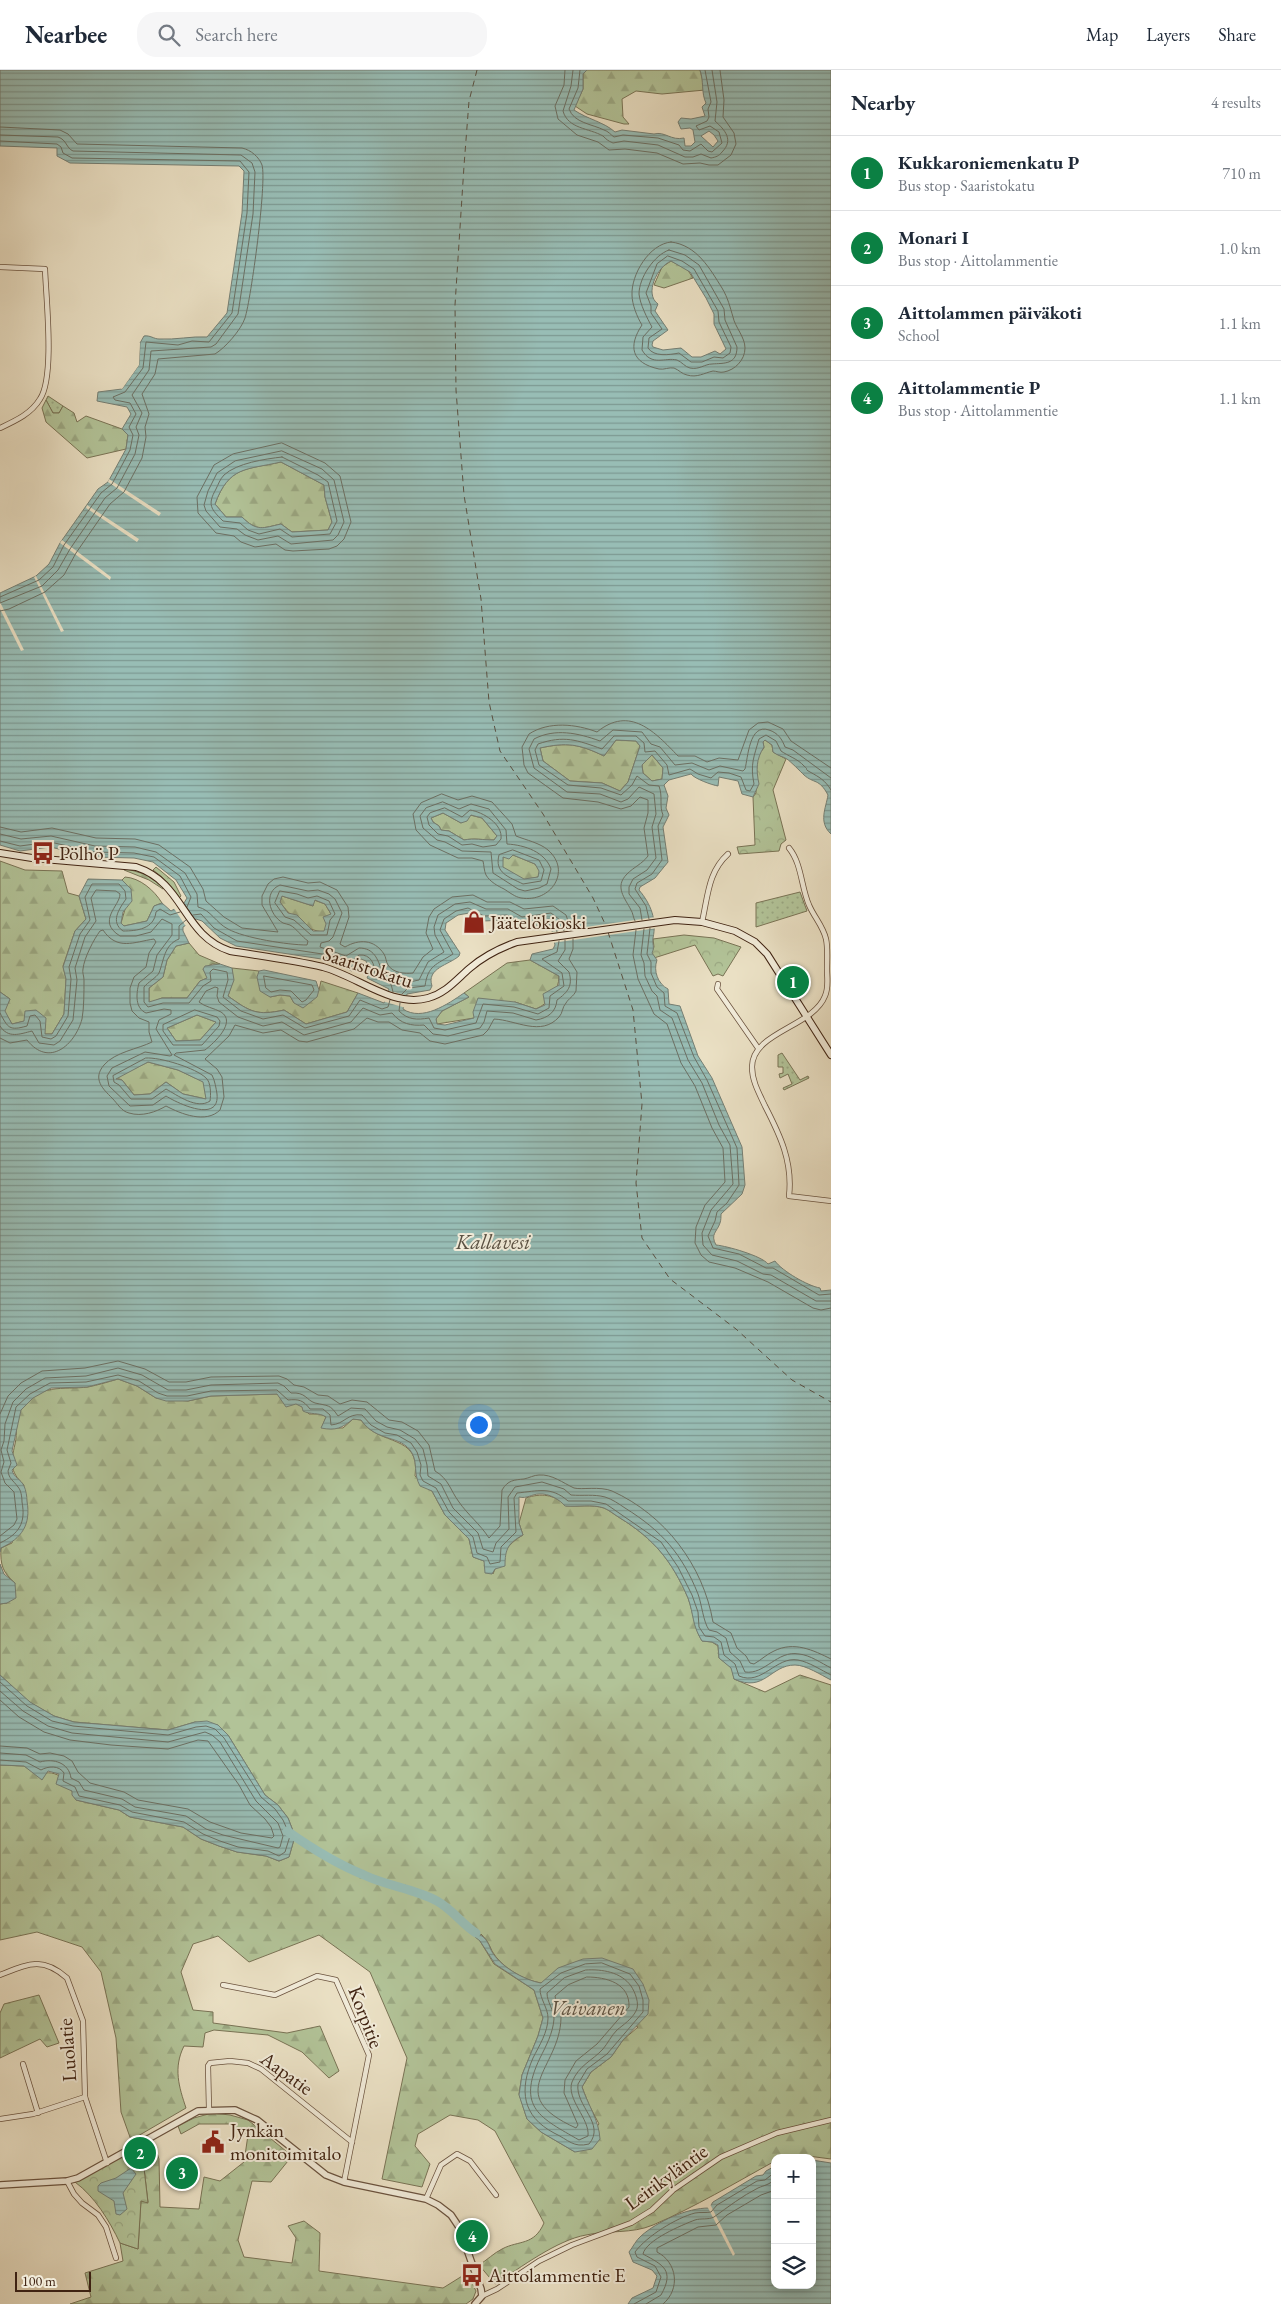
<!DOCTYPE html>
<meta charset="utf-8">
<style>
:root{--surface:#fff;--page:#f6f6f7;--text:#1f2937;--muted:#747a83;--line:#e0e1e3;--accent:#0b8043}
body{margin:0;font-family:"EB Garamond",serif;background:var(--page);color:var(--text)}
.controls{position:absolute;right:15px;bottom:15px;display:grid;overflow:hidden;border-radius:10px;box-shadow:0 2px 12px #0003}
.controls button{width:45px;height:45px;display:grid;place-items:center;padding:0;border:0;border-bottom:1px solid var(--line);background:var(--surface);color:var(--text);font:25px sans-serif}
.scale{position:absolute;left:15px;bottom:12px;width:76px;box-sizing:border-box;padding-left:5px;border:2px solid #402312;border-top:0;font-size:14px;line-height:18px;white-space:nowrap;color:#402312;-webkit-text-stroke:4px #f1ebd9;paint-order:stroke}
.you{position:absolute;left:478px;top:1354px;width:18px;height:18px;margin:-12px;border:4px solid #fff;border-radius:50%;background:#1a73e8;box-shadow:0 0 0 8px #1a73e833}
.badge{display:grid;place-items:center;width:32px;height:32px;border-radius:50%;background:var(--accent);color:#fff;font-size:16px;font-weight:700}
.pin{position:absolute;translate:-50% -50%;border:2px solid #fff;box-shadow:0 1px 5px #0006}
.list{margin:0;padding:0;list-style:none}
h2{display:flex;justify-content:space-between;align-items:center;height:65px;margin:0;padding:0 20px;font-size:21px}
h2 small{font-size:16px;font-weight:400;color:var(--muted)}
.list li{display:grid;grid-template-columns:32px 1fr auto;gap:15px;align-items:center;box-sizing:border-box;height:75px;padding:0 20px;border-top:1px solid var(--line)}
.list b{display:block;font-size:19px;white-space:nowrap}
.list p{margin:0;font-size:16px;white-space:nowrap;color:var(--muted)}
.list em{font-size:16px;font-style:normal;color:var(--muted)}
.icon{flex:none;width:28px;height:28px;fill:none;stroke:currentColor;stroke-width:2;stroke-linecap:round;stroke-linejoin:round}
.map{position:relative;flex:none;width:831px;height:2234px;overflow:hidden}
header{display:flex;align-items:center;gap:30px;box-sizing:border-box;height:70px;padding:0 25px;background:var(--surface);border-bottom:1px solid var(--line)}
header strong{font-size:24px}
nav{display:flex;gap:28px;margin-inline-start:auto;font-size:18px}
.search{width:350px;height:45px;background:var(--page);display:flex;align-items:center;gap:12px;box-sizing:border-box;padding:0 18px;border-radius:20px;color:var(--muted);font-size:19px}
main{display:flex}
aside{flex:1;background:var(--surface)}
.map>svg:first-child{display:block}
.grass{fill:url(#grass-dots);stroke:#797355}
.forest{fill:url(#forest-firs);stroke:#797355;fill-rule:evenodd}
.park{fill:url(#park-crowns);stroke:#797355}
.water{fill:url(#water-rules);stroke:#757f74;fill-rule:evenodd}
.pier{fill:#eae0c4}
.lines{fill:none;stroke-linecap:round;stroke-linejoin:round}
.shore{stroke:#6c7064;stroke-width:1}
.river{stroke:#98bdb5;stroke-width:9}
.ferry{stroke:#5a5143;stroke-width:1;stroke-dasharray:6 5;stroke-linecap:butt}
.minor-casing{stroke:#6a523e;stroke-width:6}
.tertiary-casing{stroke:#6a523e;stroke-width:8}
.secondary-casing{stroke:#402312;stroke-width:8}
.minor{stroke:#f1ebd9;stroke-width:4.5}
.tertiary{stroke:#f1ebd9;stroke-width:5.5}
.secondary{stroke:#f1ebd9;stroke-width:6}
.labels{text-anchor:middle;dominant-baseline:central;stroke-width:4;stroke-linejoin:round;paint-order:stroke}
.poi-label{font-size:20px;fill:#402312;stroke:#f1ebd9;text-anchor:start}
.street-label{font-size:20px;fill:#402312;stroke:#f1ebd9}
.water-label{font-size:21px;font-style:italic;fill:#5a5143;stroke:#f1ebd9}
</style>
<header>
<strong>Nearbee</strong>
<div class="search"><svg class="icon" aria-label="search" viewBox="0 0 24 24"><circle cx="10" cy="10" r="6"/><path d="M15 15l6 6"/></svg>Search here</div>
<nav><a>Map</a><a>Layers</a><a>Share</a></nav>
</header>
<main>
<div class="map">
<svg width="831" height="2234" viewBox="0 0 831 2234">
<defs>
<pattern id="grass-dots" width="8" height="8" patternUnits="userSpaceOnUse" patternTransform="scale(1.25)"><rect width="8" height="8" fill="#b2c398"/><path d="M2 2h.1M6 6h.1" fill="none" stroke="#9aa782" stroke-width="1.8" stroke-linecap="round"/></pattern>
<pattern id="forest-firs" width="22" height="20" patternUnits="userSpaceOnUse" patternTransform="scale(1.25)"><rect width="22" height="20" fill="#b2c398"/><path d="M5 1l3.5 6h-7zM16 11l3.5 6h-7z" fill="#9aa782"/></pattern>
<pattern id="park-crowns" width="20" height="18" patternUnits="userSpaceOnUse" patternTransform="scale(1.25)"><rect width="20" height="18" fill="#b2c398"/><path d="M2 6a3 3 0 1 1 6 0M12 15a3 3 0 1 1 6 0" fill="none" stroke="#9aa782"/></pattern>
<pattern id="water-rules" width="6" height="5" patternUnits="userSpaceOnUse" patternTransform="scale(1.25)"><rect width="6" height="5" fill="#98bdb5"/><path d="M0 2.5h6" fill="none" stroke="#7d9992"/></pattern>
</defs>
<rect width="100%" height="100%" fill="#eae0c4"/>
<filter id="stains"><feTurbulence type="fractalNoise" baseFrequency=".004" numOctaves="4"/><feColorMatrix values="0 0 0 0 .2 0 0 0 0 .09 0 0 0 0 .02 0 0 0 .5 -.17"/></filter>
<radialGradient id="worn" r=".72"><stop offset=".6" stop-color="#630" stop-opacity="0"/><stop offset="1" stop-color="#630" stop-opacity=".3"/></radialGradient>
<!-- grass -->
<g class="grass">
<polygon points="48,326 63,336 59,343 53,343 46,330"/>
<polygon points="800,822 807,841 756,857 756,833"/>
<polygon points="782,983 800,1010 808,1006 809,1008 784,1020 783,1018 792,1014 788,1004 780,1008 779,1004 783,1003 783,997 778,997 778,985"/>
</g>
<!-- forest -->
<g class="forest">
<polygon points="587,0 700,0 705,20 662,24 636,21 622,29 623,47 629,54 624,54 587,44 575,36 583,19 583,4"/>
<polygon points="671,191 687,199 693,208 664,218 654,215 662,197"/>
<polygon points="46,330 53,343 59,343 63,336 74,343 77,352 86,346 122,359 128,365 126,379 87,388 46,352 42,338"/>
<path d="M281,392L324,415L325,427L332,452L328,460L292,462L281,454C263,458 257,462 242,447H226L215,434C229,396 245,400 281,392Z"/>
<path d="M616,670L636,671L640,676L628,712L620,721L602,713L570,711L543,691L540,678C567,672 579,674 604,686Z"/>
<polygon points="652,685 663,698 662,709 652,711 643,703 642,695"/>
<path d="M443,743L461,753L470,745L482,748L497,766L494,770C483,770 474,768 464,770L449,761L441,760L439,756L433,752L431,748Z"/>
<polygon points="513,785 535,794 540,801 538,807 524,810 502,797 503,787"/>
<polygon points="0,791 25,800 62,801 68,823 79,826 86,849 75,861 63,896 66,909 64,944 52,964 45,964 25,951 12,954 4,941 10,929 0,922"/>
<polygon points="156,797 174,812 181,826 179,828 162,807 153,800"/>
<polygon points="124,798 154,807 164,817 163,819 149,810 124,800"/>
<path d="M125,807C140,808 154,820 162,833L154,836L147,851L124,856L121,853L131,819L122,810Z"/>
<path d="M282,826L313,836L314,830L325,834L331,844L324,862C306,861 290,846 280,832Z"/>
<polygon points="189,873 199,885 220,894 212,894 203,899 208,908 200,911 187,928 162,928 149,933 149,918 163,907 167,890 176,876"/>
<path d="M530,890L559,906C559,921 549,933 536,939L515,932L474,948L437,954L436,949L442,941L469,927L464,923L507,893Z"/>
<path d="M232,898L259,901V912L270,927L280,925L290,926L294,933L319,920L321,911L358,923L347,942L306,954L284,940C257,946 250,942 228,926L233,910Z"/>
<polygon points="197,945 216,952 200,970 176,971 167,958"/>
<polygon points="148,992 178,1000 204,1012 206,1029 183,1024 166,1012 150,1024 134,1025 122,1010 115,1008"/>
<path d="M118,1309L137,1316L156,1328L188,1331L211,1326L277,1324L303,1337L309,1344H321L326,1347L322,1357L343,1358L353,1349L361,1350C379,1377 421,1363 415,1406L432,1421L445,1445L469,1469L473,1487L484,1491L493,1504C499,1488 508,1473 523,1465L519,1453L526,1428C541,1423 554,1424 566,1436C578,1437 592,1434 604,1438C609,1440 615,1445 620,1448C654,1469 672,1491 688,1528C694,1544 693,1556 702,1571L712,1572L718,1576L719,1588L732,1598L734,1609L765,1622L800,1605L831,1615V2089L808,2086L775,2088V2091C735,2113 695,2137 653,2155C632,2164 608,2160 586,2165C557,2170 520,2198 495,2214L479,2195C487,2190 494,2183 502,2179C519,2170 534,2176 544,2153L495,2061L478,2050L450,2045L418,2064L415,2076L430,2094L422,2117L382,2109L407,1988L370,1902L319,1865L249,1892L218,1866L193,1874L181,1902L193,1940L213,1942V1953L287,1963L320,1956L339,2001L329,2008L302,1982L268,1965L214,1960L205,1963L203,1977L184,1976C173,1998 179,2017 186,2038L131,2070L121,2042L116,1968L101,1902L82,1877L37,1862L0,1870V1695L24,1696L38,1705C58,1697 69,1712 76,1730L119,1740L130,1747L183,1757L201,1769L219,1776L237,1782L266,1786L279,1791L289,1787L295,1766L288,1748L278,1735L265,1725L228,1665L218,1655L195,1652L168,1660L74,1652L54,1646L29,1632L0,1605V1534L7,1533L15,1513C3,1503 0,1495 1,1478L12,1473L24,1415C9,1401 11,1392 15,1374C18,1363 14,1350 21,1339C37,1313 64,1320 88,1317C98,1315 108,1312 118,1309ZM481,1864C487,1870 489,1874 492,1881C501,1897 523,1910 541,1913L638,1957L623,1970L611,1987L591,2002L582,2017L589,2035L599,2054L575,2082L541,2062L527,2049L519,2024L522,2005L538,1966L543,1948L534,1920L494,1894L480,1871Z"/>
<polygon points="39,1925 59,1973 47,1977 40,1969 0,1988 0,1943 4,1934"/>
<polygon points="212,2043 230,2045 248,2050 292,2086 271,2112 252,2111 238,2170 244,2187 292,2193 296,2168 288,2156 304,2151 320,2163 319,2201 443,2218 467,2203 476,2221 473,2229 466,2234 70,2234 91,2227 85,2203 123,2191 120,2173 138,2179 141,2130 148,2132 142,2081 154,2074 159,2089 160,2137 199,2139 204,2107 220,2111 244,2092 248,2065 231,2054 199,2054 181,2064 178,2056 194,2048"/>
</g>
<!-- park -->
<g class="park">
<polygon points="765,670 772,675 773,682 786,689 773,720 786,770 781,774 779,781 739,784 737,777 755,775 753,727 756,723 757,686 764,678 763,672"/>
<polygon points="684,865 714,868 741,877 723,906 718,904 713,906 695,875 654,888 651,883 654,877 653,869"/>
<path d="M138,2078L142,2081L148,2133L141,2131L138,2179L120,2173C109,2150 95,2127 75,2112Z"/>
</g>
<!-- water -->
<g class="water">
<path d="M0,0H587L583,4V19L574,40C587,49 604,52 615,62L622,60L654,64C665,61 671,71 684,68L685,76H691L695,72L693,60L690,58L681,59L678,52L681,48L691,49L705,46L702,37L706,33C701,23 704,11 700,0H831V764C818,752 826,738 828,725C819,708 814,714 804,705C800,701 791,692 787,689C782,686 778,686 773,682L772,675L765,670L763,672L764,677C756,689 756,700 759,714L753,727L742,724L738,711L719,707L718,716C712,715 695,709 691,704L669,710L664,715L668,726L666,738L669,745L663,757L668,792L655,808L640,817L639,820C651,834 657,850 653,868C652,874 655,877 652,883L657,890C653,901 658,914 668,919L669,934L680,936L698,986L712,1008L742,1077L745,1115L742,1124L721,1144C721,1147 721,1150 720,1153C717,1162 710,1164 716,1175C727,1176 762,1186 768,1194L775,1191C782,1201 808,1216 820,1218L821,1221L831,1220V1610C821,1605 806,1595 795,1595C770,1595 765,1623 734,1609L731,1598L719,1588L718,1575L712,1572L702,1571C692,1555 694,1545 688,1528C672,1491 654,1469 620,1448C615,1445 609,1440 604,1438C592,1434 578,1437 565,1436C560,1430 549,1423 539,1424C532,1424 527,1429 519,1427V1453L523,1465C508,1473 505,1479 505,1496L495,1499L492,1504L485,1503L484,1491L473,1487L469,1469L445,1445L432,1421L420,1416C413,1403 418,1394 412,1383C401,1364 377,1373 361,1350L353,1349C342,1358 336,1361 321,1358L326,1347C319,1342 310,1345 303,1341L302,1337L296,1334L286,1337L277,1324L211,1326L188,1331H166L156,1328L137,1316L118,1309L87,1317L51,1318L33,1328L21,1340L12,1381L17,1395L12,1400C14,1408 21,1409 24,1416C26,1420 27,1427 27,1431C31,1455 22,1468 1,1478L0,1482V922L10,929L5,941L12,954L24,951L25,941L36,940L46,948L45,964H52L64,944L66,909L63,897L75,861L86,849L79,826L88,809L122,810L131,819L132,831L123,842L121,853L124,856L147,851L154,836L162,833L171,841L184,833L187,828L176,810L153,792L134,788L94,787L50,777L20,781L0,775V523L36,506L49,494L60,473L98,419L108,412L126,379L128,365L122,359L131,344L127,337L97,331L98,322L122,319L139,295L140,273L144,266C150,265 154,269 159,269C176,270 191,266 207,267L227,243L242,143L244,101L239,96L70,93L57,86V78L0,76ZM709,61L714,65L718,71L713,77L701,66ZM671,191L690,202L706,228L714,244V254L726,279L720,284L715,281L701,287H692L681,278L663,280L653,277L652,275L653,271L668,260L655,241L658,234C644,224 657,197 671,191ZM281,392L324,415L325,427L332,452L328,460L292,462L281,454C263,458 257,462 242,447H226L215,434C229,396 246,400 281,392ZM616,670L636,671L640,676L628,712L620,721L602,713L570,711L543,691L540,678C567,672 579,674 604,686ZM652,685L663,698L662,709L652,711L643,703L642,695ZM443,743L461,753L467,751L471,745L482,748L497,766L494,770C483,770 474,768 464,770L449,761L441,760L439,756L433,752L431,748ZM513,785L535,794L539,801L538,807L524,809L503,797V787L509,789ZM282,826L313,836L315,830L325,834L331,844L323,847L326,854L324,861H313L297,845L288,843L280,832ZM469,843L483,851L506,850L519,859L548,854L551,856L555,875L553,879L532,884L530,890L559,906V915L543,924L545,935L536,939L515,932L478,928L473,942L474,948L445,955L437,954L436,949L442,941L469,927L464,923C448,934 422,952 403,939L407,924L430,920L432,916C426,898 449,895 459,886L460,883L445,860L446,853L458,845ZM196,849L202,851L220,868L236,876L328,890L352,901L356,892L361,889L366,891L370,901L367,908L389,919L384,933L358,923L347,942L306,954L284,940C257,946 250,942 228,926L234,910L232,898L220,894L205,896L203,899L207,908L200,911L187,928H162L149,932V918L163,907L167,890L176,876L189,873L183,861V857ZM197,945L216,952L200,970L176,971L167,958ZM148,992L178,1000L203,1012L206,1029L183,1024L166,1012L150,1024L134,1025L122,1010L116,1009Z"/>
<polygon points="264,900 316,911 319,920 317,927 303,938 294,933 290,926 280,925 270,927 260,921 257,907 259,901"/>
<polygon points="0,1494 4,1504 15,1513 16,1528 7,1533 0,1534"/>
<polygon points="0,1605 30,1632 54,1646 74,1652 168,1660 195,1652 207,1651 218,1655 228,1665 265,1725 278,1735 288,1748 295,1766 289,1787 279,1791 266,1786 237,1782 219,1776 201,1769 183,1757 130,1747 119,1740 76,1730 72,1725 72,1721 56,1714 59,1704 48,1701 42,1710 24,1696 0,1695"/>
<path d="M476,1863C485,1866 488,1872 491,1880C499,1896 524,1910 541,1913L558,1898L583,1889L602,1888L633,1899L643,1914L649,1930L648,1944L623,1970L611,1987L591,2002L582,2017C588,2035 599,2050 600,2069L592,2079L575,2082L541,2062L527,2049L519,2025L522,2005L538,1966L543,1948L534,1920L495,1894L480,1871L475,1867Z"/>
<path d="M812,2090L831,2093V2234H628L632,2228L653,2218L657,2206L652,2200L633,2192L629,2182C633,2177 636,2170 641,2166C658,2151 687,2138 709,2138L713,2132L756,2106L763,2105L766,2101L775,2096V2215H812Z"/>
<polygon points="131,2098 136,2104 123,2123 127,2139 120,2145 116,2144 114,2131 98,2121 98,2116 101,2113 116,2108"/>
</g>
<!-- pier -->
<g class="pier">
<polygon points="137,273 140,273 139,295 122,319 119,317 136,295"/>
<polygon points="109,409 161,443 159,446 108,412"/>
<polygon points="87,435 139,469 137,472 86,438"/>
<polygon points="62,470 111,507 110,510 60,473"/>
<polygon points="36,506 64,561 61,562 34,507"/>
<polygon points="0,532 24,580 21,581 0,539"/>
<polygon points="182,832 195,852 187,858 173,837"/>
<polygon points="656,847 658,858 552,873 550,862"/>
<polygon points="386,920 409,926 406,938 382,931"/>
<polygon points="710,2134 735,2184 733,2186 707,2136"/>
</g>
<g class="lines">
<!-- shore -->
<g class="shore">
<polyline points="565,0 564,15 555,36 558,49 577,65 598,72 609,80 625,79 657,83 683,94 700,93 709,95 718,95 731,85 736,74 734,63 723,47 724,30 720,0"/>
<path d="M573,0L571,16L563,41C568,59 589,58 603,66C606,69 608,71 613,73L624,71L658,75L685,87H693L701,84L711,88C716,87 719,86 722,82C734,70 725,60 715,51L717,32L712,0"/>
<path d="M580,0L578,18L569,39C574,53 592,54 604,60C608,61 611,65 614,67L623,65L658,68L679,75L683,80L690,81L701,74L708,81L712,82L722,73L719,62L710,56L699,60L696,56L707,51L709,47L708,39L711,32L705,0"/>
<path d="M0,57L60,60L68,64L77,74L242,78C251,80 259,87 262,95C267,112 251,229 245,248C241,260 225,278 215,284L158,289L155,304L142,324L149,344L145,357L146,367L142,388L124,422L110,434L76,483L64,505L45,522L9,539L0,541"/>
<path d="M0,65L58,67C67,70 66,78 73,81L241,85L252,93L255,102L253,144L238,244L216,274L211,277L151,281L149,300L132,325L142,343L136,357L139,365L135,384L117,418L105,428L70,479L58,500L42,516L0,533"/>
<polyline points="0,71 57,74 61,77 63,83 72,88 240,91 249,102 247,143 232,243 209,272 192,271 178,275 146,272 143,298 125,322 113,327 115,330 130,333 136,344 129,357 133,365 130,380 112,414 101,423 64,475 53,497 39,510 0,527"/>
<path d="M671,172C697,175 710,199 722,218C728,228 730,237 733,247C735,257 745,267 745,278C745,290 735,300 724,302C720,303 716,301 713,301C704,303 697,308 687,305C682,304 679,300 674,298C669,297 664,300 659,299C631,293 628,276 642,255C637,247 632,234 632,225C631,205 649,174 671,172Z"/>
<path d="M669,180L685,185L699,195L724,239L725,250L737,277C737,295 724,293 712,294C705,294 699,300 690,298C685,297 682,292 677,290C665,287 652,297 642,280L643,267L652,257C647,248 640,234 639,224C639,208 654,185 669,180Z"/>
<path d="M668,186L682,191L694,199L718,241L719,252L731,277L730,283L723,288L714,287L702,292H691L679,283C669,285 654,287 648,278L649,268L662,259L651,243V236L646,223L657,194Z"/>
<polygon points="282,373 325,393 340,406 351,452 344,469 337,476 329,479 293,481 285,480 276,474 255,477 241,472 234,466 216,463 198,443 197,427 214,395 233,384"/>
<polygon points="282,381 322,399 334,410 344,452 338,465 333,470 291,474 278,466 258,470 245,465 237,459 220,457 206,441 204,435 208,421 217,403 235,391"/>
<path d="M282,387L318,405L328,412L337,451L330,464L292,467L280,459L259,464L248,460L240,453L223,451C211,439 207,435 216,419C218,415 220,409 224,405C237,393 265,389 282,387Z"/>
<path d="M442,724L458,730L472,726L492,732L512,754L516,766C526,770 540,773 548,780C572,801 551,833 521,828C515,827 509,822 504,819C498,816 490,812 486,805C484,801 484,795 483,791L472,788H458L430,775L416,760L413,744L421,733Z"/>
<path d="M443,732L459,739L471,734L489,739L506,760L507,774C525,775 545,782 551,799L547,814L539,818L525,821L518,819L493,803L491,782L462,781L445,772L437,770L423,758L420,746L426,738Z"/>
<path d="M445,738L462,747L470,740C483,742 503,754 501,769L496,775L483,777L472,774L462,775L448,766L438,764L429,755L427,747L430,743Z"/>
<path d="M0,757L21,762L52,758L96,768L135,769L159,775L190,797L203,819L206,831L224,847L242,858L278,862L262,835V826L268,814L274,809L283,807L308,813L320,812L337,820L348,837L349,847L340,874L345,877C359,869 374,869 384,884C386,887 386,892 388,895C393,903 405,904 413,903L423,887L433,879L426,863L429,847L434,839L452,827L473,825L487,832H510L524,839L553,836L566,845L571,860"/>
<path d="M0,764L21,769L51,766L95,776L135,777L156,782L185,803L197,824L198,837C211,840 216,853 228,859C244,868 288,875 307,875L308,871C302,867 296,858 290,855C288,854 285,854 283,853C269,845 263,822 280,815L308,821L318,820L329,824L335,829L342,843L333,867L329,871L321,873L320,877L346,886L359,878C374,878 378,889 382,902L394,908L400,914L419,910L428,892L444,882L435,865L434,857L438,845L455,834L470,832L486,839H508L522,847L551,843L560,850L564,861"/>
<polyline points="0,771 20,776 50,772 95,782 134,783 154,787 180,806 191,827 187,837"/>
<path d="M513,780L539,790L544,800L541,811L523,814C509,807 494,803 499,785Z"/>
<polygon points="280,821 297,824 308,828 317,826 329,831 335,844 330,850 327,865 311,865 294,850 285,847 275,833"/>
<path d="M193,845L201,844L214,858L237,871L329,885L348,894L359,885C371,884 375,894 375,905L391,914L393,922"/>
<path d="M649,849L646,836L635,819L637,813L652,804L662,790L658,756L663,745C659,736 663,727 659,716L649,715L637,706L632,715L621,725L601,718L568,715L539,695L535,680L538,674C564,665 577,670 602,679L614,666H636L644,673L645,682L655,681L667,695L669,705L690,699L698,704L711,708L718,702L729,703L741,707L746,720L750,721L754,714C750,694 754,687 759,669L766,665L776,671L781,681C788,686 798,689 804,696C810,701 803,698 810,702C819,707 825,710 831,720"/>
<path d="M186,850L179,856V869C164,875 164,890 159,903C156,908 148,912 144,917V932L148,937L163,933H189L203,916L211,911L210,902L213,899L227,902L228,910L223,927L241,941L263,949L283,945L305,958L349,946L360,930L382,939L388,937L390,930"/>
<path d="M642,850L640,838L629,824V817L633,809L647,800L656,788L652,757L656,744L654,724L639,717L628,729L621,732L600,724L567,722L534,698L529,679L534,669C555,658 578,663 600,671L613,660L642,662L651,674L660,677L675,695L692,693L709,700L720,696L743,701L745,699C748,688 749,653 769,660C778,663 782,669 785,677L793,680L831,708"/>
<path d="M635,851C633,847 633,843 631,840C625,828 614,817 627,804C634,797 642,794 648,786L644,758L648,743V730L640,727L631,736L621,739L598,732L563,728L528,703L524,695L522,677L529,664C549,651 576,654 597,662C630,635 655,662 678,686H695L707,692L719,688L738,690L749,660L758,653L768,652L783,659L791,671L831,698"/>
<polyline points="650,858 647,884 651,892 651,903 657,917 664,923 665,936 677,943 694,987 707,1010 737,1078 739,1115 727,1133 717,1142 715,1151 708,1166 713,1178 739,1184 766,1198 773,1198 819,1225 831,1224"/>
<polyline points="644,859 641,885 644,893 645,906 652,921 657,926 660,940 672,948 688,990 702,1013 719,1055 730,1075 733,1114 711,1140 702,1163 703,1175 712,1185 737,1191 763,1204 771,1205 816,1231 831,1231"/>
<polyline points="636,860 633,885 638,909 654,944 667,954 681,993 695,1016 712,1058 723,1078 725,1112 705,1135 696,1157 695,1173 701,1185 709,1192 735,1198 768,1212 813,1238 821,1240 831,1238"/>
<polygon points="264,906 312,915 314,920 306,930 302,932 291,921 280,920 271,922 266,918"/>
<path d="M402,924L408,918L425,916C428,895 436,895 453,884L440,860L444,849L456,841L468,838L484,846L507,845L521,853L549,849L555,853L557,862"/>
<path d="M400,933L399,941C408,950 417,950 429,948L434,958L445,960L476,953L483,934L514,937L538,944L549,938L550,926L564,916L562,903L542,889L557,882L559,871"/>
<polygon points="195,940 217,947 220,951 219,956 202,975 173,975 163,961 163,955"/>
<path d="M0,943C8,958 9,961 27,956L30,946L35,945L40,951L42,967L51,969L56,966L68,946L71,909L69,897L80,864L90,850L85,827L92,814H119L125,821L126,829C119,839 110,852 123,861C137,861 154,859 156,842L160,839L170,845L180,842"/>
<path d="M0,956C8,969 20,964 32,961L39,973L54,975L60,971L73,950L77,910L75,898L85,867L96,851L91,828L96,820L116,821L120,824C120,836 96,851 120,866H136L151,862L162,849L172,854V865L157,885L153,901L139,913C136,924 135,938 146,943L164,939L171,940V944L159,950L156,959L172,985L170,986L145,982L112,998L107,1006L109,1016L130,1036L153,1035L166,1026C177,1033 220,1054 217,1024C216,1018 215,1011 212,1005L174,985L176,983L205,980C214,973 237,952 221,942C214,938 205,937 199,932L206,921L215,917L218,918L217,926L219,932L238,947L263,956L282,952L304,965L351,952L363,938L380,945L392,943C401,954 411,956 424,955L433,964L448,966L480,958L484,952L487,941L513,943L536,950C548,948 556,942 557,930C568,922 573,916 569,902L558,891L565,880V870"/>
<path d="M0,968L10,973L27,970C49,998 75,975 82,949C84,938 84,922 84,910C84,906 82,902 83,899C84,888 94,869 100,861L103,860C117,881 134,872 154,869L156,872L149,883L146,897L134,907L130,918V933L132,941L139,948L149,952V962L152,972C138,979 115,982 104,995C92,1009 103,1019 112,1028C118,1034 121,1041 129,1043C142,1047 156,1042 166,1036C181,1044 206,1054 220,1040L224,1027L222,1007L217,999L205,989L229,966L235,955L263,963L281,960L299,971L307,972L354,959L367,948L378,952H389L402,960L420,963L430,971L445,974L483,965L488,960L494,949C516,950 541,967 559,947C563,943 562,937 566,933C569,928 573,927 576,921L577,902L569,889L573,879V869"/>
<path d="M146,988C160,987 196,998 206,1008C211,1012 211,1025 210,1031C197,1040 177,1025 166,1019L152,1029H131L119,1015L114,1012L113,1006Z"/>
<path d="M0,1344L8,1326L21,1313L42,1301L85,1298L118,1291L145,1299L169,1312H186L211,1307L279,1306L287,1309L294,1315L304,1317L318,1325L328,1326L340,1334L352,1330L367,1332L389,1350L402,1352L418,1361L429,1375L435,1401C449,1409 450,1420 459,1432C468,1445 480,1454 489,1468L500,1456L502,1420C508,1410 514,1410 524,1409C529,1408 534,1405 539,1405C552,1404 563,1413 574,1418C581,1420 600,1416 612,1421C665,1445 703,1495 713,1552L731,1563L737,1578L746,1586L750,1593L754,1594C761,1590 767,1584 774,1581C794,1571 813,1580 831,1589"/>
<path d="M0,1466L14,1455L17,1449L14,1422L5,1413L1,1402L4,1392L1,1380L4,1371L5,1354L13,1332L26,1319L45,1308L86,1306L118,1298L142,1305L168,1320H186L211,1315L278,1313L284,1316L291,1323C306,1322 306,1330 315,1333C328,1336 330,1334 338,1346L351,1338L365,1339L376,1351L387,1357L400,1360L415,1369L423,1379L427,1395L428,1406L441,1414L453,1438L478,1463L483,1479L493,1482L496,1473L509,1459L508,1427L515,1417L542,1412L564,1419L571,1425C583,1426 594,1424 605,1427C612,1429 619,1434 625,1438C662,1461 682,1484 698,1524C702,1535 703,1551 709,1560L717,1562L726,1568L730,1582L740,1591L745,1602C765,1605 777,1580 799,1584C810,1585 821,1593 831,1598"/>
<path d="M0,1473C19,1464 26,1453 22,1432C22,1427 21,1420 18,1417C13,1410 9,1409 8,1401L11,1393L7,1380L16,1337L30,1324L50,1313L86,1312L118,1305L139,1311L158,1323L167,1326H187L211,1321L277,1320L288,1330C299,1329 303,1330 310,1339H323L330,1345L331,1355C345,1354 347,1343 362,1345L371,1355L385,1363L397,1365L411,1373L417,1382L421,1395L420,1405L423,1411L436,1418L449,1442L473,1467L477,1483L487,1487L490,1494L500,1492L501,1477L516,1462L514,1428L517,1423C538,1421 551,1416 568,1431H591L606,1434L661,1472L678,1497L692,1525L698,1542L699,1557L705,1566L714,1567L721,1572L724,1585L735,1594L739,1606C762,1616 776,1586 798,1590C809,1592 821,1600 831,1605"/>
<path d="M0,1612L27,1636L52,1651L73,1656L168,1665L196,1657L206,1656L215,1659L224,1668L261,1727L275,1739L283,1750L290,1766L285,1782L279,1786L268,1781L238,1777L220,1771L203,1764L184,1752L132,1742L120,1735L79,1726L75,1717L63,1711L64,1703C59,1695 48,1696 41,1700L26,1692L0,1690"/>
<path d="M0,1621L23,1641L48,1656L72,1663L168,1672L205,1662L212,1665L220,1672L256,1731L278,1753L283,1766L280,1777L278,1778L223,1765L206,1759L186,1746L135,1737L122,1729L84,1720L79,1712L71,1708C69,1693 54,1688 40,1692L26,1685L0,1683"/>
<polyline points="0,1630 19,1647 44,1662 70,1670 111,1675 168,1679 198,1670 208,1671 239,1715 250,1735 265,1749 271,1757 274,1766 272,1768 241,1763 210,1752 188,1739 138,1730 124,1722 90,1713 78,1702 72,1691 64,1686 50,1683 40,1684 27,1678 0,1676"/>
<path d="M602,1893L630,1904L639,1916L643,1930V1942L607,1984L587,1999L578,2014C575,2036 606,2054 589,2074C573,2078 569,2070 554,2063C522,2046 519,2020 533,1988C539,1976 548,1962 548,1948C548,1938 540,1929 540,1919L561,1903L585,1894Z"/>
<path d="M586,1900C602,1899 621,1902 631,1916C635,1922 640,1934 636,1941C632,1949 623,1955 617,1960C611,1966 608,1973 603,1979C592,1991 579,1995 572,2012C566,2029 590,2049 588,2066L579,2070C541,2048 516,2038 540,1988C546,1976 553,1963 554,1949C554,1940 547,1932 547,1923L564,1908Z"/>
<path d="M587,1907C606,1907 630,1913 629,1937L597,1974L576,1991L565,2010L564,2023L578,2055L576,2058C501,2024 560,1999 561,1948C562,1940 556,1933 555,1926L568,1915Z"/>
<path d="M634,2234L656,2222L661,2207L655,2196L637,2187L635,2182C647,2166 676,2148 695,2143C700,2142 706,2143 711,2142L717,2135L757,2111L765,2110L775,2102"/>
<path d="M646,2234L661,2225C675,2200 663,2195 643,2184C646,2170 682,2155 695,2150C701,2148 708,2150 714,2147C728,2137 742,2126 758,2118C765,2115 769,2115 775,2109"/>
<path d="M663,2234C681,2219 677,2192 657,2182V2178L698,2157L716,2155L727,2145L761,2125L775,2120"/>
</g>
<!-- river -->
<path class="river" d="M287,1761C311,1778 337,1794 364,1805C387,1816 415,1819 437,1831C453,1840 461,1853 476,1863"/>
<!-- ferry -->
<g class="ferry">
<polyline points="477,0 469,31 464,96 455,235 456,320 464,425 481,529 489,632 500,681 543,744 593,828 606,856"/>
<polyline points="608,862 633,940 642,1034 636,1113 642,1168 670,1209 736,1259 792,1310 831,1332"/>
</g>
<defs>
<g id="minor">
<path d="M0,197L45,199C46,228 55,307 40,329C31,344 15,351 0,358"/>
<path d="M789,778C802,794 801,817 809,835C814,847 823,856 826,869C828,878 827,889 827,899C827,908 829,917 825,926C813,957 752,962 752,997C752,1011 759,1023 765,1036C780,1065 793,1092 789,1126L831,1131"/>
<path d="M702,852C708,826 708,802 728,784"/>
<polyline points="718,914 717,919 758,978"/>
<path d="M0,1905C28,1894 42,1886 67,1908L83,1951L85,2027L107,2093"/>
<polyline points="223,1915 275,1925 317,1906 336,1910 369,1985 344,2112"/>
<polyline points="23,1994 38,2043"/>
<polyline points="209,2039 208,1996 210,1993 230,1991 248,1993 261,1999 352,2072"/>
<polyline points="0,2049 33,2044 85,2027"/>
<polyline points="67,2111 74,2124 82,2133 98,2145 106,2157 116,2188"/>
<polyline points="426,2129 441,2095 457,2084 470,2091 496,2125"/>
<polyline points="482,2226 497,2219 539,2191 572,2175 631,2153 652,2140 673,2120 721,2087 777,2063 831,2050"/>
</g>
<polyline id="tertiary" points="0,2115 67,2111 78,2108 198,2041 235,2040 257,2050 326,2105 344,2112 426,2129 438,2135 451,2145 459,2157 481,2219 482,2226 475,2234"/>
<path id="secondary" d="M0,783L32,788L136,797C185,813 182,865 230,881C261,886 293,890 323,897C357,906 392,938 428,928C446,923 456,910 470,898C484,886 500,878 517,872L675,850L702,852L735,861L755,872L767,884L831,985"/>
</defs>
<!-- minor casing -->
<use href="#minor" class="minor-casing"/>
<!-- tertiary casing -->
<use href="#tertiary" class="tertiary-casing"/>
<!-- secondary casing -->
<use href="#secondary" class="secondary-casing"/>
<!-- minor -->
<use href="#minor" class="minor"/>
<!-- tertiary -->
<use href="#tertiary" class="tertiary"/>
<!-- secondary -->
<use href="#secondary" class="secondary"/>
</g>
<!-- icons -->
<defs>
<symbol id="bus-bare" viewBox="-9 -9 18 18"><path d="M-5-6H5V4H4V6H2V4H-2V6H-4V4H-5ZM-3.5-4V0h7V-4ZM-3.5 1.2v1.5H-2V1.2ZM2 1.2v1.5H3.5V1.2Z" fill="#8f2418" stroke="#f1ebd9" stroke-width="2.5" paint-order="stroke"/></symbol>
<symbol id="shop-bare" viewBox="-9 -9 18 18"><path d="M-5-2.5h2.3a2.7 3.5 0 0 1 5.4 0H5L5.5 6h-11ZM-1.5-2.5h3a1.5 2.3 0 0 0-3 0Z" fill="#8f2418" stroke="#f1ebd9" stroke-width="2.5" paint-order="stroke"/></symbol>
<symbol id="civic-bare" viewBox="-9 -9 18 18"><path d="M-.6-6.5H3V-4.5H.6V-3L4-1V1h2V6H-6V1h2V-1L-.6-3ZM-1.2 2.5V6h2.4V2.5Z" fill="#8f2418" stroke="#f1ebd9" stroke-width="2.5" paint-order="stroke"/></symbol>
</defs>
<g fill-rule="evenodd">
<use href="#bus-bare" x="27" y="767" width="32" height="32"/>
<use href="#shop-bare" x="458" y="836" width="32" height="32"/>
<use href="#civic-bare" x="197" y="2056" width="32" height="32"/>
<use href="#bus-bare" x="456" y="2189" width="32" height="32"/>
</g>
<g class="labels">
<!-- poi labels -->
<g class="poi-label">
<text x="59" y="783">Pölhö P</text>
<text x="490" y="852">Jäätelökioski</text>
<text x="230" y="2060">Jynkän<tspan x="230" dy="23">monitoimitalo</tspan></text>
<text x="488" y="2205">Aittolammentie E</text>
</g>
<!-- street labels -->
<g class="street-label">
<text transform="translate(368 897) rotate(18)">Saaristokatu</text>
<text transform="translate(366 1947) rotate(69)">Korpitie</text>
<text transform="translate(67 1980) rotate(-94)">Luolatie</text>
<text transform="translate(287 2003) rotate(36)">Aapatie</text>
<text transform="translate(666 2107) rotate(-36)">Leirikyläntie</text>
</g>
<!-- water labels -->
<g class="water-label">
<text x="493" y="1171">Kallavesi</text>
<text x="588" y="1937">Vaivanen</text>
</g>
</g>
<rect width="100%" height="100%" filter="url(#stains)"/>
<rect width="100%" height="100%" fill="url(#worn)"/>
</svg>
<div class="controls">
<button>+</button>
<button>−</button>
<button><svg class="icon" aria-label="layers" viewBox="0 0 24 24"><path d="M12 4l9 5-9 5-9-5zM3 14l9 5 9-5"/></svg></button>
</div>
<div class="scale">100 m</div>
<div class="you"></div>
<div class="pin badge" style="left:793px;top:912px">1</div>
<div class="pin badge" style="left:140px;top:2083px">2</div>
<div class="pin badge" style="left:182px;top:2103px">3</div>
<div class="pin badge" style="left:472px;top:2166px">4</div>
</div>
<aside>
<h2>Nearby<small>4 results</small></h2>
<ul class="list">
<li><span class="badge">1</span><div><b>Kukkaroniemenkatu P</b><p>Bus stop · Saaristokatu</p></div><em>710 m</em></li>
<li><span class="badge">2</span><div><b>Monari I</b><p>Bus stop · Aittolammentie</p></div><em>1.0 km</em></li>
<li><span class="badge">3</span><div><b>Aittolammen päiväkoti</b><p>School</p></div><em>1.1 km</em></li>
<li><span class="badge">4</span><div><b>Aittolammentie P</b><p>Bus stop · Aittolammentie</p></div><em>1.1 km</em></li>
</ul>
</aside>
</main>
